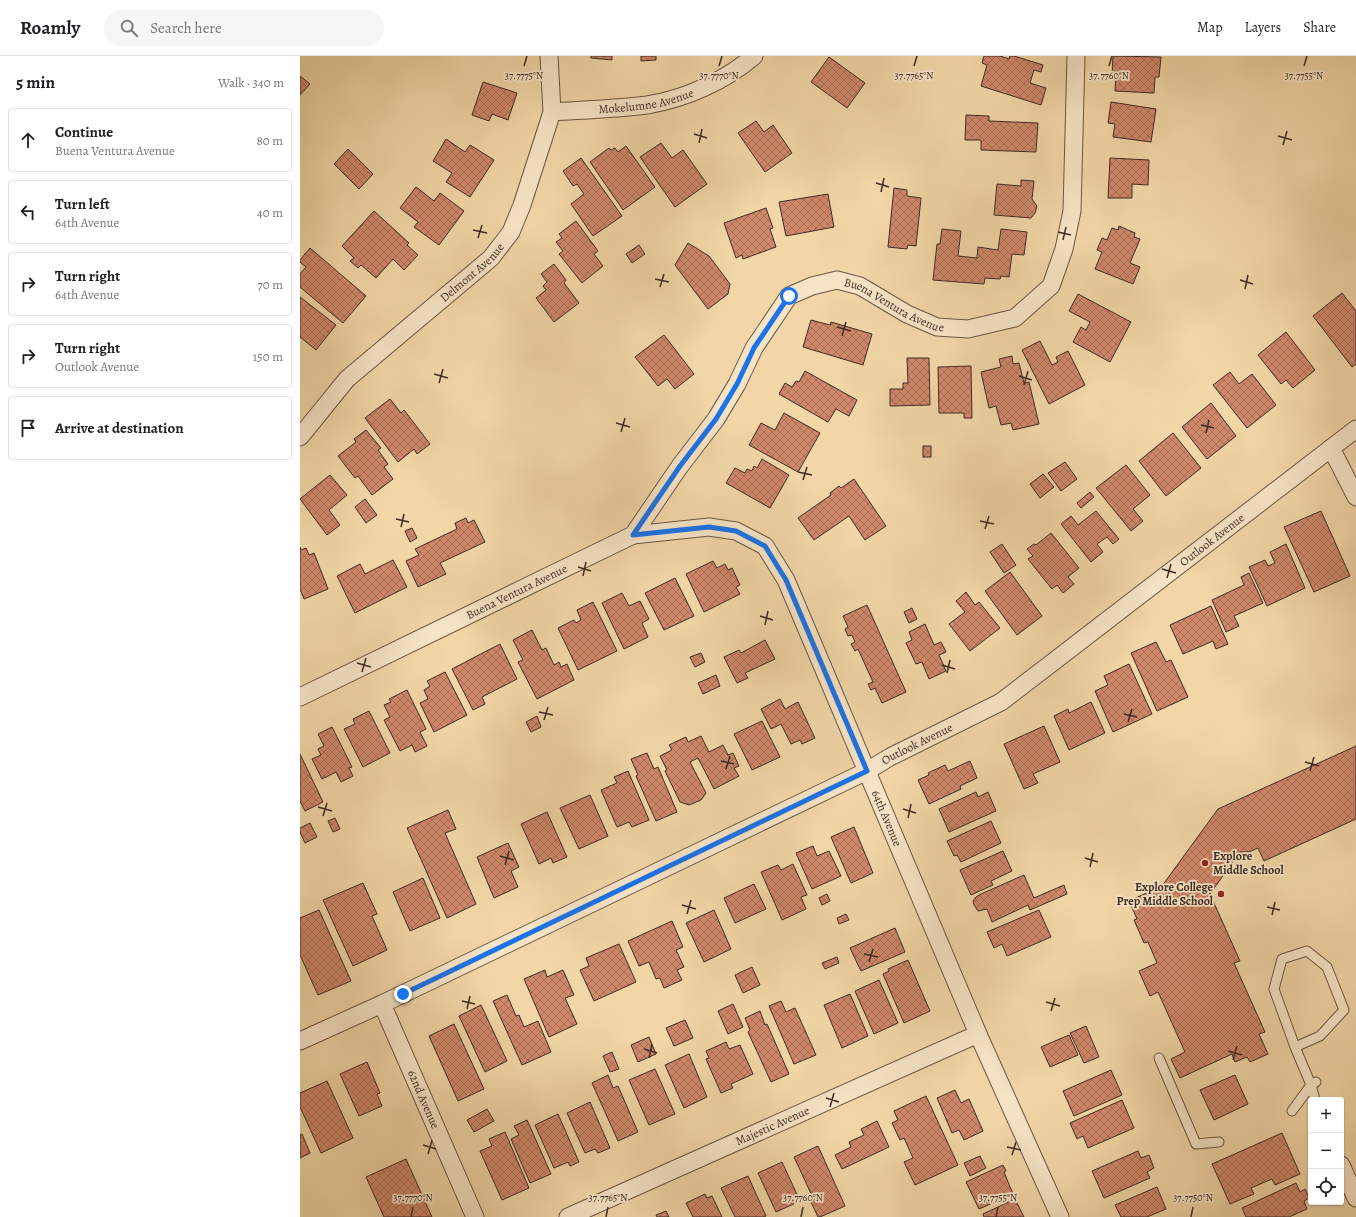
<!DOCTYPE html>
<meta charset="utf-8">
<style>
:root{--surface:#fff;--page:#f6f6f6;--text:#202124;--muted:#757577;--line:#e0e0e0}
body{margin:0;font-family:Alegreya,serif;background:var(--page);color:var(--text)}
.controls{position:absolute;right:12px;bottom:12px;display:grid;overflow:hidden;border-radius:4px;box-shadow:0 1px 3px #0004}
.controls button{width:36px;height:36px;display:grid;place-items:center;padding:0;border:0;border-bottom:1px solid var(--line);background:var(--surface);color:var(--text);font:20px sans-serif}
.stop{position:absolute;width:12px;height:12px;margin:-9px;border:3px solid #1a73e8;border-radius:50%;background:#fff}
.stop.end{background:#1a73e8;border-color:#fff;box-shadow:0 1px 4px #0008}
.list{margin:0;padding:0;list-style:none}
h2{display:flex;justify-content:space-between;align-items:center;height:52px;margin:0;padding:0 16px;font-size:17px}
h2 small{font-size:13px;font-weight:400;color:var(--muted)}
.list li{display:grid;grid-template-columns:26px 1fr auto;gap:12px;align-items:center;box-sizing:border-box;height:64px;margin:0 8px 8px;padding:0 8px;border:1px solid var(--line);border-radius:4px}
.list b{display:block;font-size:15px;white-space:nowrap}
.list p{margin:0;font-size:13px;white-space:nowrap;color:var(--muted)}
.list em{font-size:13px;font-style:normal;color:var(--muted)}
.icon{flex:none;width:22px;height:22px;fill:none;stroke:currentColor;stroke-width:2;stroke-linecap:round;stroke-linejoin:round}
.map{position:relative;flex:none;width:1056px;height:1161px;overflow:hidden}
header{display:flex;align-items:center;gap:24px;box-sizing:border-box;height:56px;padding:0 20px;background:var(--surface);border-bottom:1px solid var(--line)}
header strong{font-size:19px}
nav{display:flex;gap:22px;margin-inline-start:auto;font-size:14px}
.search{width:280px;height:36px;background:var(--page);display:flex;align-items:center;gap:10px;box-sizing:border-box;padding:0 14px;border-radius:22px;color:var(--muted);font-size:15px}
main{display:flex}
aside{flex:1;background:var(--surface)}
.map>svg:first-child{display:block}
.building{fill:url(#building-cross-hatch);stroke:#3d2b24}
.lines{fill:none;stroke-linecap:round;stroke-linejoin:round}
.lane-casing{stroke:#6a5645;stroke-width:11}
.street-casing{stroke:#6a5645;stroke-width:19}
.lane{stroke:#f7e4c6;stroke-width:9}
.street{stroke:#f7e4c6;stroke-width:17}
.route{stroke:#1a73e8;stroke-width:5}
.ticks{fill:none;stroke:#3d2b24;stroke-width:1.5}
.poi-dot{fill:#8f2418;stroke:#f7e4c6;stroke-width:1.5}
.labels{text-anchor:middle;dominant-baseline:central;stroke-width:3.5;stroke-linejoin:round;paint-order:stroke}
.street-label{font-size:12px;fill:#3d2b24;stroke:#f7e4c6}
.poi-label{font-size:12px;font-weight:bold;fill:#3d2b24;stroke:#f7e4c6;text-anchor:start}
.ticks-label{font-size:10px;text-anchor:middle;fill:#3d2b24;stroke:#f7e4c6;stroke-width:3.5;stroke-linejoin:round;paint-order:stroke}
</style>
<header>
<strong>Roamly</strong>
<div class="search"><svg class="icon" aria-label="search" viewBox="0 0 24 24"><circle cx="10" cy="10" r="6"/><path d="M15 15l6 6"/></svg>Search here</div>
<nav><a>Map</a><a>Layers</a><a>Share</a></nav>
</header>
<main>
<aside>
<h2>5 min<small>Walk · 340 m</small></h2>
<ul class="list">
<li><svg class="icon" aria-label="ahead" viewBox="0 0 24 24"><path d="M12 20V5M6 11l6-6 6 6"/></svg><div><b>Continue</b><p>Buena Ventura Avenue</p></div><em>80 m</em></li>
<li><svg class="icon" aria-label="left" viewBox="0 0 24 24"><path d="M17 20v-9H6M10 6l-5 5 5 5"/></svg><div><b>Turn left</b><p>64th Avenue</p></div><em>40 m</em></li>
<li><svg class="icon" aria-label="right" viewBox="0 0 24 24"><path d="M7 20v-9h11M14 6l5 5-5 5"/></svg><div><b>Turn right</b><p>64th Avenue</p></div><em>70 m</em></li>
<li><svg class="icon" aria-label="right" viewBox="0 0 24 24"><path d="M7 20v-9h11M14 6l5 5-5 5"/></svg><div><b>Turn right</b><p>Outlook Avenue</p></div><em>150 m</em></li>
<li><svg class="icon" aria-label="arrive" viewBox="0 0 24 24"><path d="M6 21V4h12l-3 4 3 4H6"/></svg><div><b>Arrive at destination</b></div></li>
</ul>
</aside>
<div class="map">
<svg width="1056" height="1161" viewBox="0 0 1056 1161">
<defs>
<pattern id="building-cross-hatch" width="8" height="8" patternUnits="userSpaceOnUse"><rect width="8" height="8" fill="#d0886a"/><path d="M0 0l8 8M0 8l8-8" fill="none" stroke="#aa6f57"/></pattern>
</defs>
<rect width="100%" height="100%" fill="#f2d6a7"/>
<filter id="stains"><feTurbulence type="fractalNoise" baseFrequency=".005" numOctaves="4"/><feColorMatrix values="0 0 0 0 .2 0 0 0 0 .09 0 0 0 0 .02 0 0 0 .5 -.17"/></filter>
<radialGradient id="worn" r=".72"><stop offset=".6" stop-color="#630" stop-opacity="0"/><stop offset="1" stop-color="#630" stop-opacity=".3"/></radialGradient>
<!-- building -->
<g class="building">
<polygon points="291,0 312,0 312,4 291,2"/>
<polygon points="341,0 356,0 356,4 341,5"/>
<polygon points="684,0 700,0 709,3 710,0 714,0 743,9 741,16 734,14 730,27 746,32 741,49 681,30 687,9 682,7"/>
<polygon points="813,0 861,1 859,21 855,21 854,37 815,35 816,18 812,18"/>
<polygon points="529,1 565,27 547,52 511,26"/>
<polygon points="0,20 10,28 0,39"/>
<polygon points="183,26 217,37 208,64 192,58 189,65 172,59"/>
<polygon points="811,46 856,53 851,86 813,81 815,68 808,67"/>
<polygon points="666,59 689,60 689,65 738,67 736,96 681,94 681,84 665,84"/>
<polygon points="456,65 464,76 473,69 492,97 465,116 438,77"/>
<polygon points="146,83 165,96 170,89 194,104 170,141 146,126 152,117 133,105"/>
<polygon points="361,87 372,102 383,94 407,128 375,151 340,101"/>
<polygon points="326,90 355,131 323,154 290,106 309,92 311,94 315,92 318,96"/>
<polygon points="48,93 73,118 59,133 34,108"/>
<polygon points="281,102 322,160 293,180 271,148 284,138 277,128 273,130 263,115"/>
<polygon points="810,102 849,104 848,129 832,128 832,142 808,142"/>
<polygon points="721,124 734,125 732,143 737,150 735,157 731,162 694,159 697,128 721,130"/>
<polygon points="116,131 134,145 140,137 164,155 139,189 114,171 118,166 100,152"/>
<polygon points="594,132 607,134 607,140 621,142 616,190 608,189 607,193 588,191"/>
<polygon points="528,138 534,171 486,180 479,146"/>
<polygon points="466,152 473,172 470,173 476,191 443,203 442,199 436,202 424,167"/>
<polygon points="74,155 109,187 107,189 118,199 104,214 93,203 76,222 61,209 58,212 50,205 54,202 42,190"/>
<polygon points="276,165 298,195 294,198 303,210 282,227 259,198 263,195 256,186 262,182 259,178"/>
<polygon points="819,170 835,177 834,181 840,183 830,207 840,211 833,228 795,213 802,196 797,194 802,182 807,184 812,172 818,174"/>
<polygon points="642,173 661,175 658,200 677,202 678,191 698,194 701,173 727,176 724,199 712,198 709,221 701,220 700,223 685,222 684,228 633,224 637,188 640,188"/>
<polygon points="388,187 409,200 430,228 428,238 408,253 375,209"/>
<polygon points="339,189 345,198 332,207 326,198"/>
<polygon points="10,192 66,240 43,267 0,231 0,218 6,211 0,206 0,204"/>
<polygon points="254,208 266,224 264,227 279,247 254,266 236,242 246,234 243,230 247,226 241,218"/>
<polygon points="1042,237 1056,255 1056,308 1052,311 1013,260"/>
<polygon points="778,238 831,266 810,306 773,286 781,271 786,274 790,266 769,255"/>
<polygon points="0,241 36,269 16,294 0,281"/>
<polygon points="511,264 530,269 531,266 572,278 563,309 503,291"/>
<polygon points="986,276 1015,314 993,332 986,324 981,328 958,299"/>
<polygon points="364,279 394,318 375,333 367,323 358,330 335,301"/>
<polygon points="740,285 752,309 758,306 756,301 768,295 785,329 749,348 722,294"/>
<polygon points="712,300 713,308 719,307 724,327 729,326 739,368 713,374 711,367 701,369 696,350 689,352 681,316 701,311 699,303"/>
<polygon points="607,302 629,302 630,349 590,350 590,333 603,333 603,327 608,327"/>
<polygon points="671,310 672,362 664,362 664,357 639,357 638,311"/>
<polygon points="505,315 557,344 549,360 536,353 528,366 479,338 485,327 492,331 496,325 499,326"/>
<polygon points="930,316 939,328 952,318 976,349 947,372 913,329"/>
<polygon points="90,343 101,357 104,354 130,388 117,398 114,393 98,406 65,362"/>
<polygon points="911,347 936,380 907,403 882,371"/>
<polygon points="484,357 520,377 498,416 449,389 461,367 475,374"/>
<polygon points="66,374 81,392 78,394 88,408 84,411 93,423 72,439 58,420 55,422 38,400 56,386 54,383"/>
<polygon points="873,377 901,412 866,440 839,405"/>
<rect x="623" y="390" width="8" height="11"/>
<polygon points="462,403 489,419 470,452 426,427 435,412 445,417 447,413 452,415 454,410 457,412"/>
<polygon points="765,406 777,423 761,435 748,417"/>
<polygon points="826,409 850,439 833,453 843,465 831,475 796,432"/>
<polygon points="743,418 754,431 740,442 730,428"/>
<polygon points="30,419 47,439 29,454 40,469 27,479 0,443"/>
<polygon points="554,423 586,470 565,484 549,460 514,484 498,462 531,439 530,437 539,430 541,432"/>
<polygon points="790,436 794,441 781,452 777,447"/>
<polygon points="65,443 77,459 66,467 55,451"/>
<polygon points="796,455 819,483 813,488 807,481 797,488 803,496 791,506 761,468 771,460 778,469"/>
<polygon points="1021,455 1050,520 1014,536 984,471"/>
<polygon points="166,462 168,467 174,464 185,486 140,507 146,518 118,531 106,505 119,499 115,493 157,473 155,467"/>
<polygon points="112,472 117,482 110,486 105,475"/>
<polygon points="751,477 779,512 768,521 774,528 763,537 757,529 752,533 728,503 733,500 727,493 734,488 736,489"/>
<polygon points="702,488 716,509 704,517 690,496"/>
<polygon points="986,488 1005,532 967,550 949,511 965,504 968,510 975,507 970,496"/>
<polygon points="0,491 1,494 6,492 9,499 14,497 28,533 4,543 0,533"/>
<polygon points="93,504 107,531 55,557 37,520 60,508 65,518"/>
<polygon points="413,505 417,512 425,508 428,514 432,512 440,529 436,531 440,538 404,556 386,518"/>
<polygon points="710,516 742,560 717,579 685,535"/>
<polygon points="949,517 963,547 934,560 939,570 926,576 912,544 944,529 941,521"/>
<polygon points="375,522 394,560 364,574 345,537"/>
<polygon points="666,536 675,549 679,546 700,572 670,595 649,568 665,556 656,545"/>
<polygon points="322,537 329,550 340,545 349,563 342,567 348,581 324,593 302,547"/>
<polygon points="293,546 317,595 278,614 258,572 274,564 276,567 281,564 277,554"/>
<polygon points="567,549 606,636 582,647 575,632 571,634 568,628 573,626 558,593 555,595 551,588 555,586 552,579 548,580 545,573 548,571 543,560"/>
<polygon points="911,550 928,588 916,593 913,585 883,598 870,569"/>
<polygon points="612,552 617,563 609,567 604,556"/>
<polygon points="625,568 634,589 641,586 646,596 639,599 646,615 629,623 622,606 616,608 606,587 612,584 609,576"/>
<polygon points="232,574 242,594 246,592 254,609 259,606 261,611 267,608 274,624 237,643 218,606 223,604 213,584"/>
<polygon points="465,584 475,603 445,617 448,622 437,627 424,601 439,594 441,597"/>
<polygon points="856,586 866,606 871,604 888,641 857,655 831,597"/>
<polygon points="200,588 217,623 182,641 185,648 173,654 152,613"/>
<polygon points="401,597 405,606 395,611 390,601"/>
<polygon points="829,608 852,658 813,676 795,635 808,629 804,620"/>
<polygon points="145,616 167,659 134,676 120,647 128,643 124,634 130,630 127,625"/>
<polygon points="416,619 420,630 403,638 398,627"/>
<polygon points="107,634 126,673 120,676 127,690 115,696 112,689 100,695 84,664 90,661 84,649 91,646 89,643"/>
<polygon points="480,643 485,653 498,646 515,682 502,688 500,684 491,688 481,668 471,673 461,653"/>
<polygon points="791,646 805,677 769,694 754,660 768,653 769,657"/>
<polygon points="69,655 90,697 63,711 44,673 55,668 53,663"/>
<polygon points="237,660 241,671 231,676 226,666"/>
<polygon points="462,665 480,701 452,714 434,678"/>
<polygon points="744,670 760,706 733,718 738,727 724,733 704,688"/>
<polygon points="32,671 52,711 49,712 53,720 41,726 36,716 22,723 12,703 21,699 18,693 24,690 18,678"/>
<polygon points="401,680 409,696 423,689 428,699 433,697 439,710 434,712 439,720 414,733 398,702 390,706 406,737 401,744 389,749 380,746 365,715 367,714 360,700 372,694 369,689 386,681 388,686"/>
<polygon points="1056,690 1056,763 964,805 958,792 949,796 940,796 910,838 940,905 934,907 965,976 959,978 968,998 950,1006 947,1001 935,1006 932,998 880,1022 871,1003 885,996 858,936 850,940 839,915 857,907 848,886 844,887 834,864 837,863 829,845 862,830 918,753"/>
<polygon points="347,697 354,713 358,711 377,756 356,765 336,720 338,719 331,703"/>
<polygon points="0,698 23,746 5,755 0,745"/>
<polygon points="670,705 677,722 660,730 661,733 629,748 618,724 629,719 628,717 645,709 648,715"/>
<polygon points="328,715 349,764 332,771 329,766 317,771 301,734 317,727 314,721"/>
<polygon points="676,736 678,741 688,736 696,755 649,776 639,753"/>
<polygon points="290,739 308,780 279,793 260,752"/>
<polygon points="148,754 156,773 145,777 176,848 147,862 107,772"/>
<polygon points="247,756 267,801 253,807 251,802 239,808 221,768"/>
<polygon points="35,762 40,773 33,776 28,765"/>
<polygon points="691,765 701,787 661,806 657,799 654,800 647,785"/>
<polygon points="10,767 17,781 5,787 0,776 0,772"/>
<polygon points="554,771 573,817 551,827 531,781"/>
<polygon points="208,787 219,811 211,815 218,831 194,842 177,801"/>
<polygon points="513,790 517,800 529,795 541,820 512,833 496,797"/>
<polygon points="703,795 712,815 691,825 693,829 671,839 660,814"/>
<polygon points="493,808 507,839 501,841 506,853 482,864 461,816 478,809 481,814"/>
<polygon points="724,819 734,842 764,829 767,838 730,854 728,849 692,866 687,853 678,855 674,849 673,845 676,841 681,838"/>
<polygon points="123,822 140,862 110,875 93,836"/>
<polygon points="63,827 77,858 72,860 87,894 53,910 23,844"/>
<polygon points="454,828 466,853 435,867 424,842"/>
<polygon points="527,838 530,845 522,849 519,842"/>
<polygon points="19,854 51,925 18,939 0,899 0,862"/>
<polygon points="414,854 431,893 404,906 386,867"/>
<polygon points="739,854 751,881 707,900 702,888 694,892 687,876"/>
<polygon points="546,858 549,864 539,868 537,862"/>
<polygon points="372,865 383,891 376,894 384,911 377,914 382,924 364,932 360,922 356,923 349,906 339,910 328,885"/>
<polygon points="595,872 605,896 561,915 550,892"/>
<polygon points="319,888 336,926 294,945 280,914 289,910 286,902"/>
<polygon points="537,901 539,907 525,913 522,907"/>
<polygon points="608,904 630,955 604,967 583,918 589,915 588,913"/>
<polygon points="452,911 460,929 443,937 435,919"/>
<polygon points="245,914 247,921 263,914 274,939 265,942 277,968 249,981 224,923"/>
<polygon points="579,924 598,967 574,978 555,935"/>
<polygon points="550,938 568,980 542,992 524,949"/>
<polygon points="207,939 216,960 219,959 224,971 238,965 251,996 222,1009 193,945"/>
<polygon points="481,945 486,956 495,952 516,999 494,1008 469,950"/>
<polygon points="433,948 443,971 428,978 418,955"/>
<polygon points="181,949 207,1005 185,1016 159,960"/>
<polygon points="460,955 465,969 467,968 489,1018 471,1026 448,976 450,974 445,962"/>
<polygon points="385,964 393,982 374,990 366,972"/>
<polygon points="154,968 184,1033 158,1045 129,980"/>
<polygon points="786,970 799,1001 784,1007 770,977"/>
<polygon points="769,979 778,999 750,1011 741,991"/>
<polygon points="349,981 356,998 338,1006 331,989"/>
<polygon points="426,986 429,993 440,989 453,1018 431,1028 433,1032 421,1037 406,1003 409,1002 406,995"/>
<polygon points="312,996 319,1013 310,1016 303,1000"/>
<polygon points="389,998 407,1041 384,1052 365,1009"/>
<polygon points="67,1006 80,1037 77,1038 82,1050 59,1060 40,1018"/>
<polygon points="355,1013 375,1058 349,1069 329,1024"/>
<polygon points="811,1014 822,1039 774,1060 763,1035"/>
<polygon points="308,1019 313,1032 318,1030 338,1076 318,1085 292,1027"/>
<polygon points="935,1019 948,1048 914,1064 900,1034"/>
<polygon points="27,1025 53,1082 21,1097 0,1051 0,1037"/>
<polygon points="655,1034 661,1047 669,1043 683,1075 664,1084 659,1074 652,1077 637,1042"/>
<polygon points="626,1040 658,1109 615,1129 604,1106 613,1102 604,1082 600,1084 592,1067 598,1064 594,1055"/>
<polygon points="822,1044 834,1072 788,1092 783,1080 777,1083 770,1067"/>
<polygon points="290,1046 310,1092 298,1097 295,1093 285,1097 267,1057"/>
<polygon points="187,1053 194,1065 174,1076 167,1064"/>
<polygon points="258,1058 279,1106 270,1110 268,1106 254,1112 235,1069"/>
<polygon points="227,1064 251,1118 230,1127 211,1083 219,1079 214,1070"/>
<polygon points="577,1065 589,1091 542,1113 535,1099 551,1091 549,1086 564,1079 561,1073"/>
<polygon points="205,1076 229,1132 202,1144 180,1095 192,1090 189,1083"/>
<polygon points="982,1077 1000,1118 975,1129 972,1123 951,1132 954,1138 930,1148 912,1108"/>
<polygon points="2,1078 10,1097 0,1102 0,1079"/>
<polygon points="518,1090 545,1150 520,1161 518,1161 511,1146 514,1144 494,1101"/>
<polygon points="838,1095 841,1102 849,1099 854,1112 847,1116 850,1122 804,1142 792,1115"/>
<polygon points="680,1100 686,1112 670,1120 664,1107"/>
<polygon points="106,1103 132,1161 84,1161 66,1121"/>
<polygon points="482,1106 500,1145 476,1156 458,1117"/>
<polygon points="703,1109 706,1115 704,1116 713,1138 679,1153 666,1126"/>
<polygon points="448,1120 466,1160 464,1161 435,1161 421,1132"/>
<polygon points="996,1127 1000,1136 1005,1133 1009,1142 1004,1145 1007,1153 989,1161 946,1161 942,1152"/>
<polygon points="857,1131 866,1153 847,1161 821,1161 815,1149"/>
<polygon points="405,1138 407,1142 412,1140 422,1161 393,1161 386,1147"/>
<polygon points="715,1143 724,1161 684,1161 683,1158"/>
<polygon points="366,1155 369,1161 357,1161 356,1159"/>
</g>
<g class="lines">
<defs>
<g id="lane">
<polyline points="995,991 1020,980 1044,954 1027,911 1007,895 982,903 974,933 995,991 1011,1029 1015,1044"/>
<polyline points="859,1002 896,1088 919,1086"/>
<polyline points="992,1055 1011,1029 1016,1026"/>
</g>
<g id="street">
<path id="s1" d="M252,56C283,54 315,53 347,49C385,43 425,25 454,0"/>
<path id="s2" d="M0,381L47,323L191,202L211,176L222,149L252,56L249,0"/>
<polyline points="1031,392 1056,441"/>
<path id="s3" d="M333,479L409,471L436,475L465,490L486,524L678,978L760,1161"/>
<path id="s4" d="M0,641L333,479L380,410L416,363L437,328L454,292L489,240L512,230L537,224L560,230L607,258L637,271L668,273L715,262L751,230L764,193L772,155L776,0"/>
<path id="s5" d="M82,948L175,1161"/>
<path id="s6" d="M0,985L82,948L567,715L590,701L701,646L1056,373"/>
<polyline points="1041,1109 1056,1142"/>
<path id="s7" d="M268,1161L678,978"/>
</g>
</defs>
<!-- lane casing -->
<use href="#lane" class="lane-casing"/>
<!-- street casing -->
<use href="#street" class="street-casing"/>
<!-- lane -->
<use href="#lane" class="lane"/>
<!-- street -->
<use href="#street" class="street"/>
</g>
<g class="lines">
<!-- route -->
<polyline class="route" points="103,938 567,715 486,524 465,490 436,475 409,471 333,479 380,410 416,363 437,328 454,292 489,240"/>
</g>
<!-- ticks -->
<path class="ticks" d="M224,10L227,0M419,10L422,0M614,10L617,0M809,10L812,0M1004,10L1007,0M394,78L407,82M978,80L992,84M399,87L402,73M983,89L987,75M576,127L589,131M581,136L584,122M173,174L187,177M758,176L771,179M178,182L182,169M763,184L766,171M355,223L369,226M940,224L953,228M360,231L364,218M945,233L948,219M537,271L551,275M542,280L546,266M134,318L148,322M719,320L732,324M139,327L143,313M724,329L728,315M316,367L330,371M901,369L914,372M321,376L325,362M906,377L909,364M498,416L512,419M503,424L507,411M96,463L109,466M680,465L694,468M101,471L104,458M685,473L689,460M278,511L291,515M862,513L876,517M283,520L286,506M867,522L871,508M460,560L473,564M465,569L468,555M57,607L71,611M642,609L655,613M62,616L66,602M647,617L650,604M239,656L253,659M824,658L837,661M244,664L248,651M828,666L832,653M421,705L434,708M1005,706L1019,710M426,713L430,700M1010,715L1014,701M18,751L32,755M603,753L616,757M23,760L27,747M608,762L611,748M200,800L214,804M785,802L798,806M205,809L209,795M790,811L793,797M382,849L396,853M967,851L980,854M387,858L391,844M972,859L975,846M564,898L578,901M569,906L573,893M162,945L175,948M746,946L760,950M167,953L170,940M751,955L755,942M344,993L357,997M928,995L942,999M349,1002L352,988M933,1004L937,990M526,1042L539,1046M530,1051L534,1037M123,1089L136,1093M707,1091L721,1094M128,1098L132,1084M712,1099L716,1086M111,1161L113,1151M306,1161L308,1151M501,1161L503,1151M696,1161L698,1151M891,1161L893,1151"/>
<!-- markers -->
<g class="poi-dot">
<circle cx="905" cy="807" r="4"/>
<circle cx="921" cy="838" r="4"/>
</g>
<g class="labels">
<!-- street labels -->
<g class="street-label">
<text stroke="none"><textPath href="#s1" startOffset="95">Mokelumne Avenue</textPath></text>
<text stroke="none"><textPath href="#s2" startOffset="239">Delmont Avenue</textPath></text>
<text stroke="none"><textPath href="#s4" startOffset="770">Buena Ventura Avenue</textPath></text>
<text stroke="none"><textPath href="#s6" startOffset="1045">Outlook Avenue</textPath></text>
<text stroke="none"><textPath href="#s4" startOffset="241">Buena Ventura Avenue</textPath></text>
<text stroke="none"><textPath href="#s6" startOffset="685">Outlook Avenue</textPath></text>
<text stroke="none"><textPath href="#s3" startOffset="435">64th Avenue</textPath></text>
<text stroke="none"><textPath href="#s5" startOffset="104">62nd Avenue</textPath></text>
<text stroke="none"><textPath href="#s7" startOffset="224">Majestic Avenue</textPath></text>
</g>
<!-- poi labels -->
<g class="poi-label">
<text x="913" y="800">Explore<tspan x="913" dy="14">Middle School</tspan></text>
<text x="913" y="831" text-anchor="end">Explore College<tspan x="913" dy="14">Prep Middle School</tspan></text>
</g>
</g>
<g class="ticks-label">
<text x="419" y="23">37.7770°N</text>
<text x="614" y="23">37.7765°N</text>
<text x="809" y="23">37.7760°N</text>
<text x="1004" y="23">37.7755°N</text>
<text x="224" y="23">37.7775°N</text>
<text x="113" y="1145">37.7770°N</text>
<text x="308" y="1145">37.7765°N</text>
<text x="503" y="1145">37.7760°N</text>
<text x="698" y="1145">37.7755°N</text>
<text x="893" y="1145">37.7750°N</text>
</g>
<rect width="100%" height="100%" filter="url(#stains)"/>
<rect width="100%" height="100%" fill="url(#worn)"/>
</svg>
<div class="controls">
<button>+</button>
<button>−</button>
<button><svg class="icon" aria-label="locate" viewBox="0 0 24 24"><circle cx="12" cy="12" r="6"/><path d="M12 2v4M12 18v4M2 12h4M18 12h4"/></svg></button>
</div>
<div class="stop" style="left:489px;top:240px"></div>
<div class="stop end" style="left:103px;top:938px"></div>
</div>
</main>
